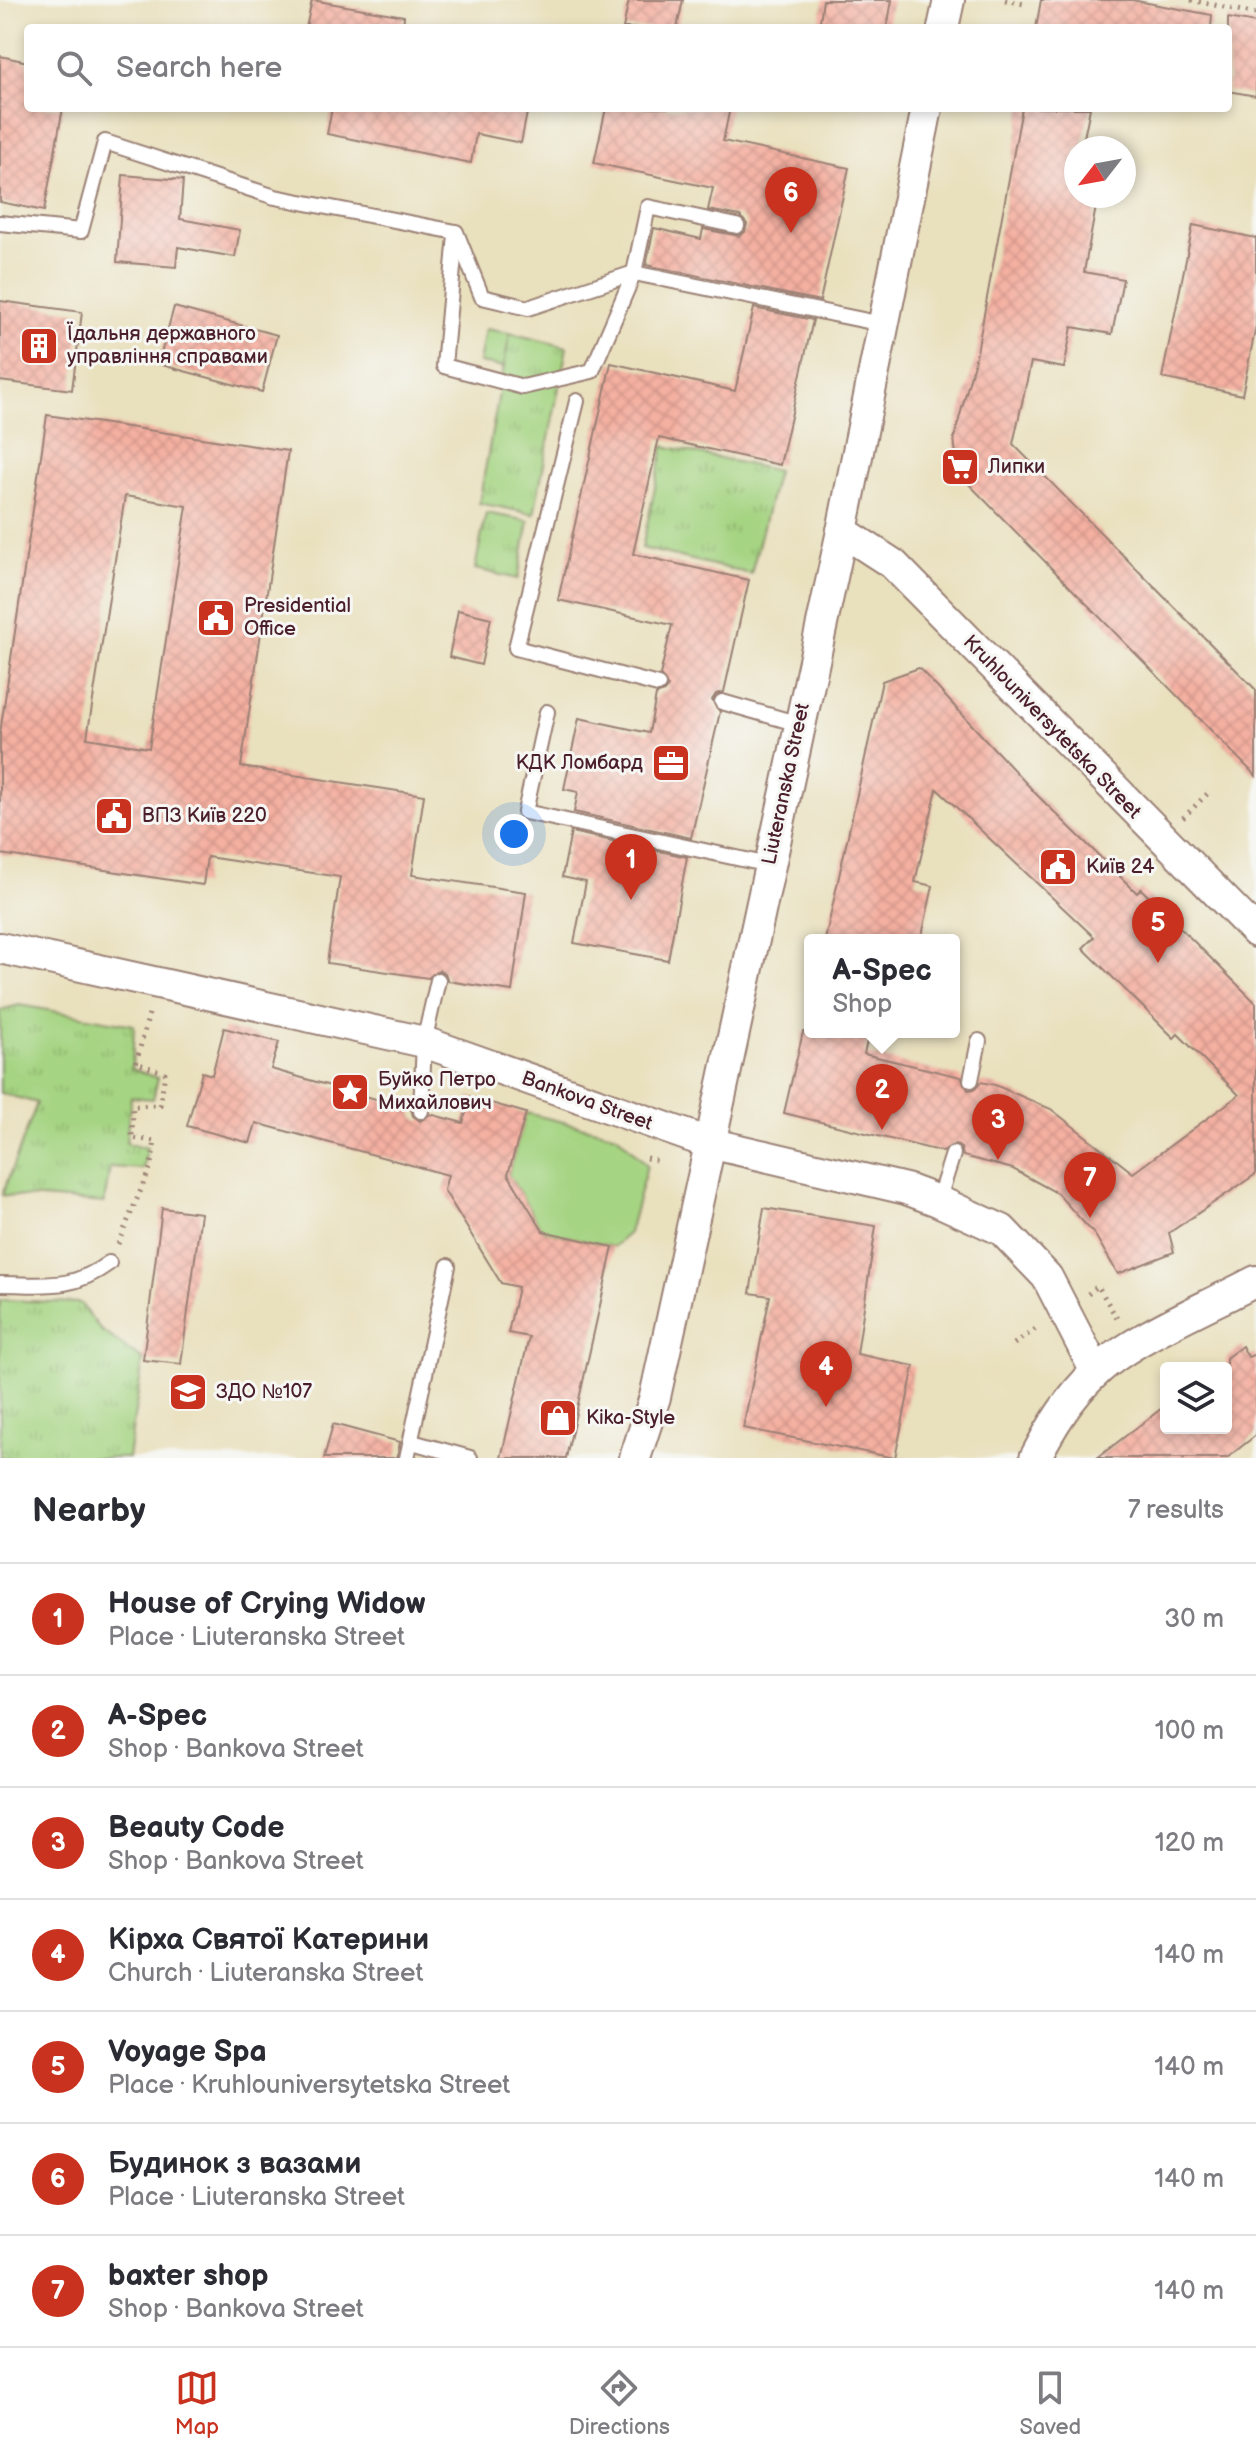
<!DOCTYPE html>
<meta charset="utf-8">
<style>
:root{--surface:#fff;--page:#f2f2f3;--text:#2b2b33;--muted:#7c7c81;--line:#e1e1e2;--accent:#c8321e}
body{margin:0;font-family:"Balsamiq Sans",sans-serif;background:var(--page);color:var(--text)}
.controls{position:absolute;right:24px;bottom:24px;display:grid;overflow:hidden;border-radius:8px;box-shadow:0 4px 12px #0003}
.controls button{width:72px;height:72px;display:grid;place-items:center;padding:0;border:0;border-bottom:2px solid var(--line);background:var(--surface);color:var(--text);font:40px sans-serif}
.compass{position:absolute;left:1064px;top:136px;width:72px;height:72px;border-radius:50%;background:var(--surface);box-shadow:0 4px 12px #0003;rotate:239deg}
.you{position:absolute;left:514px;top:834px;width:28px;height:28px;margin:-20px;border:6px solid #fff;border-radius:50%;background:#1a73e8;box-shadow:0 0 0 12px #1a73e833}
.badge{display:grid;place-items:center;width:52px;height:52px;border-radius:50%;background:var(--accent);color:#fff;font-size:26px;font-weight:700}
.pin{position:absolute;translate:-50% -66px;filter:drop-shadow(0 2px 4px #0008)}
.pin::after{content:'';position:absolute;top:42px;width:28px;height:24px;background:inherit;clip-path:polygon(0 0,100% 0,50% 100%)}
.popup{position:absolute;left:804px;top:934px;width:156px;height:104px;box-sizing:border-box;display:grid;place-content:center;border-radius:8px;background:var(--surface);filter:drop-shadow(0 2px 6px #0005);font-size:26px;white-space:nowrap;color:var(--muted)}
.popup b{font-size:30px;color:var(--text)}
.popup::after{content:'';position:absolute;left:50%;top:100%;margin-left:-16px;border:16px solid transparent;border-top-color:var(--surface)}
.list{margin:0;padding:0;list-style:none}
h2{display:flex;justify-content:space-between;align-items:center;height:104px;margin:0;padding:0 32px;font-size:34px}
h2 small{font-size:26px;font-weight:400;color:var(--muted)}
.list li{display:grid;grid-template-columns:52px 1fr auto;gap:24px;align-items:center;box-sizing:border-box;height:112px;padding:0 32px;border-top:2px solid var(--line)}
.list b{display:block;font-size:30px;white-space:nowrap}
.list p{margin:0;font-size:26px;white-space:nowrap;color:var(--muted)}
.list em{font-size:26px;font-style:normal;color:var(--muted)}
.icon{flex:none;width:44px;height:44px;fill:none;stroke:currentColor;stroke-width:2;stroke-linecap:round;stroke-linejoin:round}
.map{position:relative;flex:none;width:1256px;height:1458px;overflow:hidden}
.search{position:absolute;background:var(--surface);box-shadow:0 4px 12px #0003;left:24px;right:24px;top:24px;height:88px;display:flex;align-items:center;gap:20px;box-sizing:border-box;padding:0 28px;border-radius:8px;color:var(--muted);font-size:30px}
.sheet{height:888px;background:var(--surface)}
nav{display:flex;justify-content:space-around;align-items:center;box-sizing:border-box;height:112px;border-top:2px solid var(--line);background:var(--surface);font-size:22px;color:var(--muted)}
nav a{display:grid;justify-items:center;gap:4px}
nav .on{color:var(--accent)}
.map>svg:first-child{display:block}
.grass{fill:#a5d482;stroke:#787a56;stroke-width:2}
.park{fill:url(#park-tufts);stroke:#787a56;stroke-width:2}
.building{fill:url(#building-cross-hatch);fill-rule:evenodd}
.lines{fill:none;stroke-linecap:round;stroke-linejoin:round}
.lane-casing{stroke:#9a8074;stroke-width:18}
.street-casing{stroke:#9a8074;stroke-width:34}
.path{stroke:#9a8074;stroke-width:5;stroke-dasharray:2 6;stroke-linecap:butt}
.lane{stroke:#fff;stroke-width:14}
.street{stroke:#fff;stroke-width:30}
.labels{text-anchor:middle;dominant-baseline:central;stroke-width:6;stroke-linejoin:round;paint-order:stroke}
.poi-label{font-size:20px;fill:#4a1f2b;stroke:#f6f6f2;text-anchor:start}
.street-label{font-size:20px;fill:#4a1f2b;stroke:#f6f6f2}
</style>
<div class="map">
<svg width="1256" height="1458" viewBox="0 0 1256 1458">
<defs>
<pattern id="park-tufts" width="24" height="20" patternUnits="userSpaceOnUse" patternTransform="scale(2)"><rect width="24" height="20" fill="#a5d482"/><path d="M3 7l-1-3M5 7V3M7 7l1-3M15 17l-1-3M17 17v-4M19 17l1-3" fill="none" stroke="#90b670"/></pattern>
<pattern id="building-cross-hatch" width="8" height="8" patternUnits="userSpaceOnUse" patternTransform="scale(2)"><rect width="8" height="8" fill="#f4b0a1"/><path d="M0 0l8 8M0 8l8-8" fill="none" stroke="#d3978b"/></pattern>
</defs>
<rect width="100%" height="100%" fill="#f6f6f2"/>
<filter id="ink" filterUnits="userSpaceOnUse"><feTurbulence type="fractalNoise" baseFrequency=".0125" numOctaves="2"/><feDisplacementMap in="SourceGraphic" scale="16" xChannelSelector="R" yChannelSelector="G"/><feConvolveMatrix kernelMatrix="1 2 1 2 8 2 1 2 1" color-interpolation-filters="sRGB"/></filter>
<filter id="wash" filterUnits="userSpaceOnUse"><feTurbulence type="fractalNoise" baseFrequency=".006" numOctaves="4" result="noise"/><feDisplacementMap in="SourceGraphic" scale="32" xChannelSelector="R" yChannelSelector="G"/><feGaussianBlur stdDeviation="1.8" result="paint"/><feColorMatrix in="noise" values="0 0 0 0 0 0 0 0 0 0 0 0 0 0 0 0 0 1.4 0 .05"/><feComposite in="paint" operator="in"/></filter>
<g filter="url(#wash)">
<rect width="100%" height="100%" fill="#e9e0bd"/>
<!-- grass -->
<g class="grass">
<polygon points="485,329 510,333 504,367 479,363"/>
<polygon points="526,1113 617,1135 647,1165 629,1233 613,1247 543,1231 508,1174"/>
</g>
<!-- park -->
<g class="park">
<polygon points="510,333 567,347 534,514 479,503"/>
<polygon points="664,446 777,471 751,574 642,548"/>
<polygon points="486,513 529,521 518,579 475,569"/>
<polygon points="19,1005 134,1025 132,1069 158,1078 153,1099 131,1097 126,1143 147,1148 143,1169 110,1167 104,1203 2,1195 37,1103 0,1093 0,1010"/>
<polygon points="0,1300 80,1303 101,1330 143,1360 128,1458 0,1458"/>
</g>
<g id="blocks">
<!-- building -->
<g class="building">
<polygon points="312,0 404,16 403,28 306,28"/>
<polygon points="629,0 683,0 677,28 623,28"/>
<polygon points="823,0 892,0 887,28 819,28"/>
<polygon points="1041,0 1132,0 1212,15 1211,28 1036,28"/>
<polygon points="1228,18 1256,23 1256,96 1228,91"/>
<polygon points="0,56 28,62 28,108 63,108 44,211 0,202"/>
<polygon points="332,108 528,108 521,143 476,134 471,163 327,134"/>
<polygon points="606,108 730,108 723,141 849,168 820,301 646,265 654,228 701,239 703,229 739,236 745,232 747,224 740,216 708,210 713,188 594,163"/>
<polygon points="1022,108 1090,108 1082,148 1076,148 1076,198 1097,201 1084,272 1123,279 1112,334 1072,327 1064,368 1031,362 1013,444 1256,690 1256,776 958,473 954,438 977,352"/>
<polygon points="123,175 183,180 180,219 240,230 235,257 178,247 176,267 117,262"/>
<polygon points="1193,225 1256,238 1256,326 1242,395 1162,378"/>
<polygon points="0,301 82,312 72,390 0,381"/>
<polygon points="174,307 277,335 262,392 158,364"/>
<polygon points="754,308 813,320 780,465 659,438 633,554 749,580 724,692 716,694 712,700 720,712 691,838 574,812 578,792 564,789 579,718 649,733 656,695 664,692 668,687 660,675 672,625 558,600 611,363 735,391"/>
<path d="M47,415L288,451L241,767L424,795L412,875L526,892L512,991L448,981L445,973L439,970L428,978L327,963L340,877L207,857L203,885L0,854V733ZM125,496L187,506L149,748L87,738Z"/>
<polygon points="458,610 491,618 481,665 449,657"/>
<polygon points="919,668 1038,796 1137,893 1141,889 1256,1003 1256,1174 1169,1233 1174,1252 1118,1274 1095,1235 1057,1193 1013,1169 963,1156 961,1148 955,1144 943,1152 784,1113 803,1032 869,1032 864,1054 961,1077 968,1090 975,1089 981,1082 995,1085 1051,1109 1133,1173 1239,1095 1178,1034 1174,1038 1083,948 1094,937 937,789 915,882 933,886 921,940 825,940 882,681"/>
<polygon points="571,832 687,857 668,960 574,943 586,882 562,877"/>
<polygon points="224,1028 279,1042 271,1069 411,1109 413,1116 420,1121 430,1114 463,1123 470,1097 526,1113 508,1174 543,1231 613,1247 566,1458 501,1458 529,1337 508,1333 518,1287 501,1283 444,1190 448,1175 256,1123 250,1143 187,1126 202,1072 212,1075"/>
<polygon points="162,1208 201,1213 181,1364 143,1360"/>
<polygon points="764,1208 876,1226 857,1354 914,1366 895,1458 743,1428 770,1296 750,1293"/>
<polygon points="1242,1346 1248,1357 1256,1354 1256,1435 1227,1458 1097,1458 1166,1405 1166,1428 1226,1428 1226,1358"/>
<polygon points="333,1424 400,1442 397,1458 324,1458"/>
</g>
</g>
</g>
<g filter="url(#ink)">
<use href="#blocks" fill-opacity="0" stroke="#9a8074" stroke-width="2"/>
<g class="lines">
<defs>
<g id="lane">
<polyline points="0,223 81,231 105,142 275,197 456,232 482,297 528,308 634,273"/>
<polyline points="737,226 648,207 634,273 882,324"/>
<polyline points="456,235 444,366 523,387 592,371 634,273"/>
<polyline points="577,401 516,648 658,685"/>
<polyline points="722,702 799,724"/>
<polyline points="547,712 525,812 769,865"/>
<polyline points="971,1080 979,1041"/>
<polyline points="421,1111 424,1042 438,980"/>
<polyline points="938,1201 953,1154"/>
<path d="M0,1284C45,1284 71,1291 109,1263"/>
<polyline points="412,1442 470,1458"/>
<polyline points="407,1458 448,1266"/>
</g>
<g id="street">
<polyline points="943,28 949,0"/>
<polyline points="842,531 893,564 1256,932"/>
<polyline points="0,948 424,1042 709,1143 906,1189 938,1201 1002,1230 1047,1277 1096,1372"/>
<polyline points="635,1458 655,1397 704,1172 842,531 927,108"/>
<path d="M1035,1458C1051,1427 1069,1397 1095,1373C1132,1338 1209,1306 1256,1281"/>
</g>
</defs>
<!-- lane casing -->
<use href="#lane" class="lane-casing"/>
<!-- street casing -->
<use href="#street" class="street-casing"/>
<!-- path -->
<g class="path">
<polyline points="1005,0 1024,4"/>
<polyline points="1191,0 1256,14"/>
<polyline points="1183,818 1211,790"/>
<polyline points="646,1158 660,1161"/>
<polyline points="118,1244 151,1166 155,1141 132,1138 133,1106 160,1105 165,1073 136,1063 150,1010"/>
<polyline points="1088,1294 1098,1286 1119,1322"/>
<polyline points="1014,1344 1040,1326"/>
</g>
<!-- lane -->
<use href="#lane" class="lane"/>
<!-- street -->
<use href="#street" class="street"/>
</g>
</g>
<!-- icons -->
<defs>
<symbol id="building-square" viewBox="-11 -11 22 22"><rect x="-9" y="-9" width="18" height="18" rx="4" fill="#c8321e" stroke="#f6f6f2"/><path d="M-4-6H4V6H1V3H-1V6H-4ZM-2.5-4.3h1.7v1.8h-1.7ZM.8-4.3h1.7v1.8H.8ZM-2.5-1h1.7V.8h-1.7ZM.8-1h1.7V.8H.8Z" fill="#fff"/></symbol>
<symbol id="supermarket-square" viewBox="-11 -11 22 22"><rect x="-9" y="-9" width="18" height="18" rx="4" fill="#c8321e" stroke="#f6f6f2"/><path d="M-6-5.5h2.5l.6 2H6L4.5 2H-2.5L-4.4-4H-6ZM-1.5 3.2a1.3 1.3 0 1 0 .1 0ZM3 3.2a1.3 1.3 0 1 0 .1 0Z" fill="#fff"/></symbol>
<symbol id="civic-square" viewBox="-11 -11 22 22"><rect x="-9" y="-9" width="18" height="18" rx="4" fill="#c8321e" stroke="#f6f6f2"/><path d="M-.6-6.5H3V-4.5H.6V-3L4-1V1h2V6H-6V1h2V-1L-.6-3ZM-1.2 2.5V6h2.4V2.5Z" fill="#fff"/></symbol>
<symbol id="office-square" viewBox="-11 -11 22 22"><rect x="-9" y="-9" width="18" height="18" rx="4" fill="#c8321e" stroke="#f6f6f2"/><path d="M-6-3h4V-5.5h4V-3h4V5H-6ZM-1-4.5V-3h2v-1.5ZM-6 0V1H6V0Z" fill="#fff"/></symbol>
<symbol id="sight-square" viewBox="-11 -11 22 22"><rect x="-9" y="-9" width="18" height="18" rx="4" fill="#c8321e" stroke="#f6f6f2"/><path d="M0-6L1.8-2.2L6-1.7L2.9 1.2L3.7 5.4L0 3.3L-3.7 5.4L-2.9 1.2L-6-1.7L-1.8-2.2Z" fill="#fff"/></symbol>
<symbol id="school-square" viewBox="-11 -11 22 22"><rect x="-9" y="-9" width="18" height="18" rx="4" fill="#c8321e" stroke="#f6f6f2"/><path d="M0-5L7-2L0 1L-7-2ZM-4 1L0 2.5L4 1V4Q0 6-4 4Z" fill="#fff"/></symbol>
<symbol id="shop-square" viewBox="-11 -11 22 22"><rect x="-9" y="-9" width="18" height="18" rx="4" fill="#c8321e" stroke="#f6f6f2"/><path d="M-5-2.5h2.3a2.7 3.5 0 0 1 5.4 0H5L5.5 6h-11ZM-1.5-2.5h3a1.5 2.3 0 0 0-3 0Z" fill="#fff"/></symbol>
</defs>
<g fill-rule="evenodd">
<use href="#building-square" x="17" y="324" width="44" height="44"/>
<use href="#supermarket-square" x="938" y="445" width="44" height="44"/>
<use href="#civic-square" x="194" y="596" width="44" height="44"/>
<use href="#office-square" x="649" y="741" width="44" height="44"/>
<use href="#civic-square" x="92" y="794" width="44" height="44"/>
<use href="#civic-square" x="1036" y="845" width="44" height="44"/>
<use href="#sight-square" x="328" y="1070" width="44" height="44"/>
<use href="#school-square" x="166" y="1370" width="44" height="44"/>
<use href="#shop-square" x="536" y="1396" width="44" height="44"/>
</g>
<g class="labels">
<!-- poi labels -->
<g class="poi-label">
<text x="67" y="334">Їдальня державного<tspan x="67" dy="23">управління справами</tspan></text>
<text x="988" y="467">Липки</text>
<text x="244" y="606">Presidential<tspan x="244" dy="23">Office</tspan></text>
<text x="643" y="763" text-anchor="end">КДК Ломбард</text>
<text x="142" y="816">ВПЗ Київ 220</text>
<text x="1086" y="867">Київ 24</text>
<text x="378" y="1080">Буйко Петро<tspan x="378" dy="23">Михайлович</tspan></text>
<text x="216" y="1392">ЗДО №107</text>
<text x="586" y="1418">Kika-Style</text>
</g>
<!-- street labels -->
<g class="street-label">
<text transform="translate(1052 727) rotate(46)">Kruhlouniversytetska Street</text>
<text transform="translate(786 784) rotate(-78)">Liuteranska Street</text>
<text transform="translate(587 1101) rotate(20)">Bankova Street</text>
</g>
</g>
</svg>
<div class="controls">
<button><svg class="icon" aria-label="layers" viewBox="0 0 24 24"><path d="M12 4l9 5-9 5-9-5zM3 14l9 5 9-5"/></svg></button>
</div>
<svg class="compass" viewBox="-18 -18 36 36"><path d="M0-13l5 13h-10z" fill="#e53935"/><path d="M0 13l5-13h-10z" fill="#7c7c81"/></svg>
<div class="you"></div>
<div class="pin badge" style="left:631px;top:900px">1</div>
<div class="pin badge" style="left:882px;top:1130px">2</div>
<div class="popup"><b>A-Spec</b>Shop</div>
<div class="pin badge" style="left:998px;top:1160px">3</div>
<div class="pin badge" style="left:826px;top:1407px">4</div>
<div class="pin badge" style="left:1158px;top:963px">5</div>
<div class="pin badge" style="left:791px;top:233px">6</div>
<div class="pin badge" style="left:1090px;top:1218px">7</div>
<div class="search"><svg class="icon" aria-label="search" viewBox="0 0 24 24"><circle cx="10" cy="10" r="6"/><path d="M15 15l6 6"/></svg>Search here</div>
</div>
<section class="sheet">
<h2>Nearby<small>7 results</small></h2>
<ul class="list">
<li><span class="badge">1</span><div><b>House of Crying Widow</b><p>Place · Liuteranska Street</p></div><em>30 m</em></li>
<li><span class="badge">2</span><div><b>A-Spec</b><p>Shop · Bankova Street</p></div><em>100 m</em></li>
<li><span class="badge">3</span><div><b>Beauty Code</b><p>Shop · Bankova Street</p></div><em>120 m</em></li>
<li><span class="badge">4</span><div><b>Кірха Святої Катерини</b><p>Church · Liuteranska Street</p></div><em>140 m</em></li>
<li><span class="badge">5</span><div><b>Voyage Spa</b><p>Place · Kruhlouniversytetska Street</p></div><em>140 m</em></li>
<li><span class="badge">6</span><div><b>Будинок з вазами</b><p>Place · Liuteranska Street</p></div><em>140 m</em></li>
<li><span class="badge">7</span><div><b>baxter shop</b><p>Shop · Bankova Street</p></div><em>140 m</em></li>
</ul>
</section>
<nav>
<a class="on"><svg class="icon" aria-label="map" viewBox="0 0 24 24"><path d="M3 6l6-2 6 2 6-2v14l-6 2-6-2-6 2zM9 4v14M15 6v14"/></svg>Map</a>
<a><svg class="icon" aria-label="directions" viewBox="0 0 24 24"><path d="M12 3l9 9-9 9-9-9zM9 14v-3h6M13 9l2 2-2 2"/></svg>Directions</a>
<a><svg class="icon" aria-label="saved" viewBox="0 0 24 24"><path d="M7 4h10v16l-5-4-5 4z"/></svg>Saved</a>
</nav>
